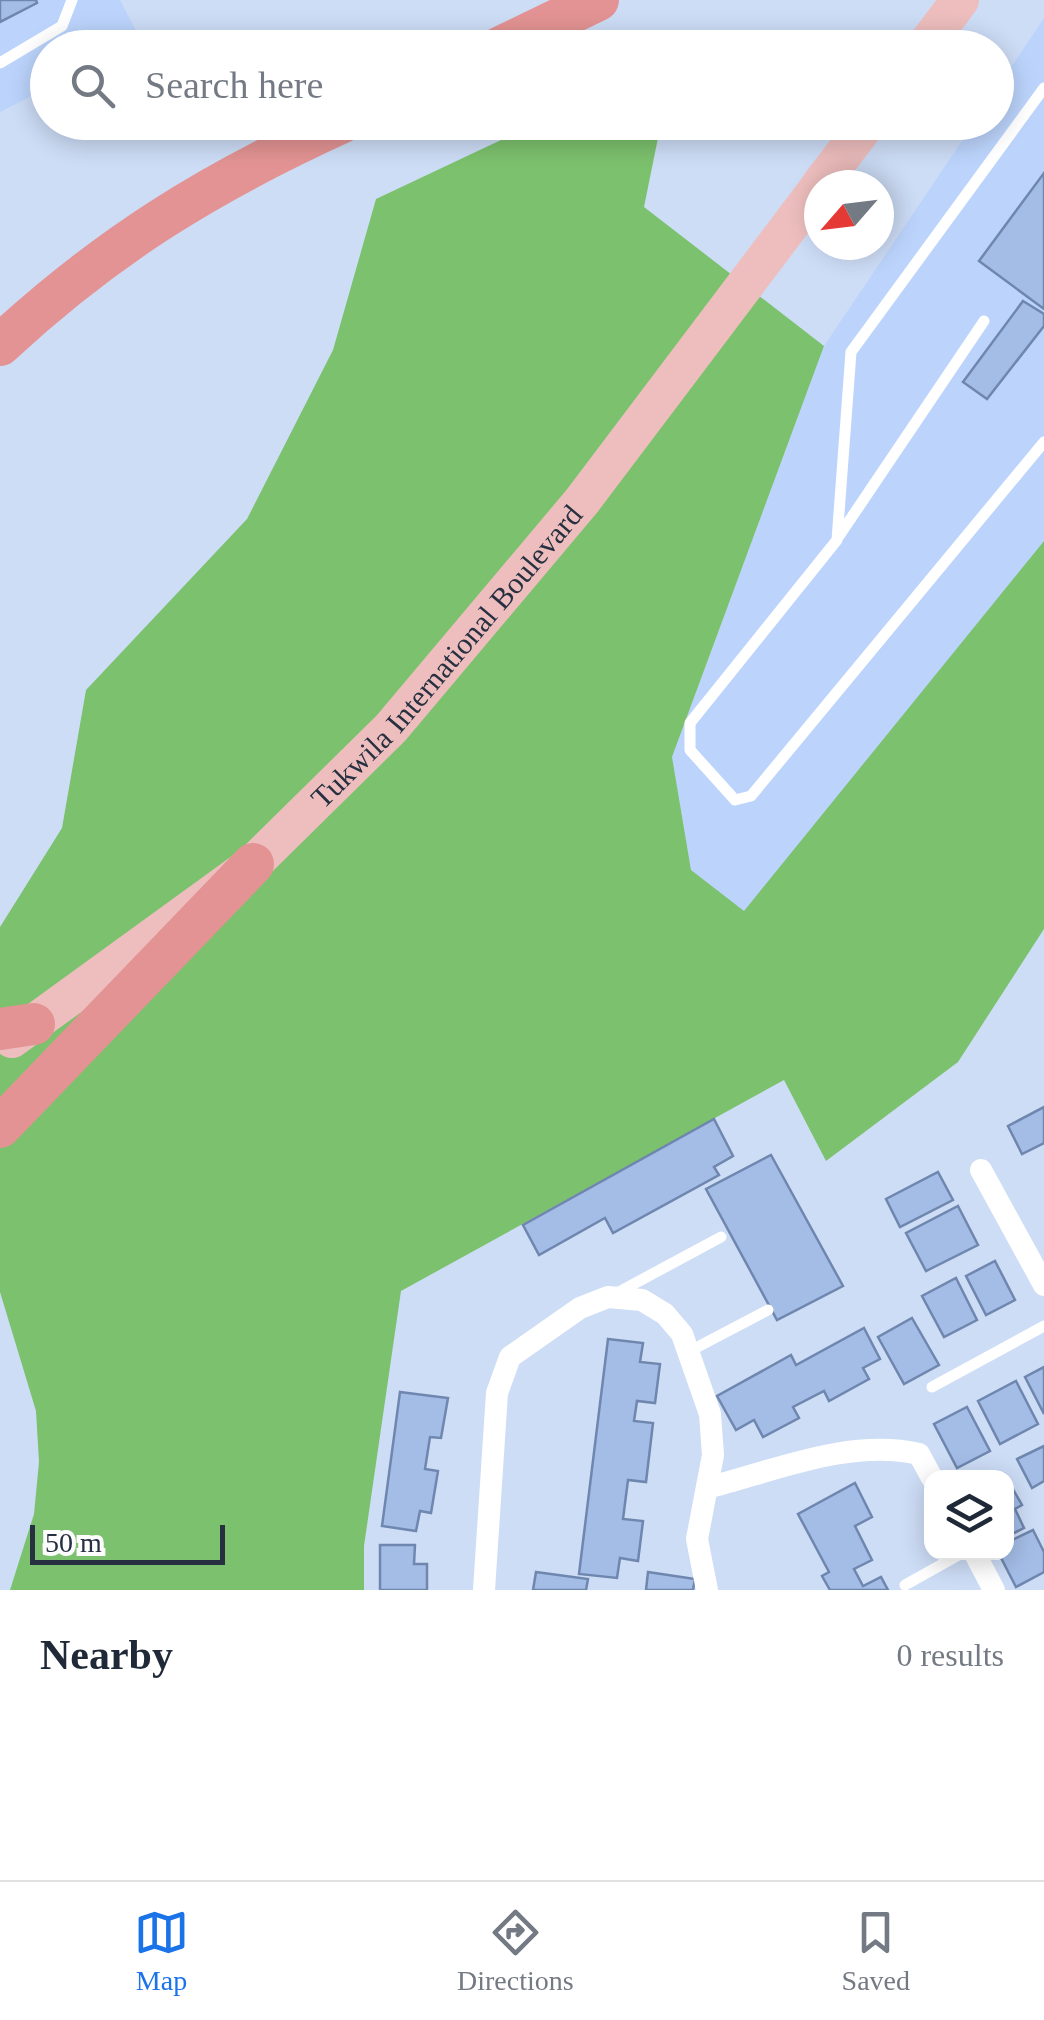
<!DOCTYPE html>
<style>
:root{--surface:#fff;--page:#f6f6f7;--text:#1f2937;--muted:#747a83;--line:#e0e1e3;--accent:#1a73e8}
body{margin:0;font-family:"Times New Roman",serif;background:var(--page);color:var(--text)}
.controls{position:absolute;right:30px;bottom:30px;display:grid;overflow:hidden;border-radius:20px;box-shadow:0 5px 25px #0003}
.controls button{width:90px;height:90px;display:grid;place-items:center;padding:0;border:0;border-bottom:2px solid var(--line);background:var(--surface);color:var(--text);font:50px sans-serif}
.compass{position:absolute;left:804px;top:170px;width:90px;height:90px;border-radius:50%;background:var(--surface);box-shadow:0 5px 25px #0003;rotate:242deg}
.scale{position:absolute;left:30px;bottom:25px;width:195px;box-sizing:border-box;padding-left:10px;border:5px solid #263040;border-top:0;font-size:28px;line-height:35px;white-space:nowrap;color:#263040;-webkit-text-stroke:8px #fdfdfd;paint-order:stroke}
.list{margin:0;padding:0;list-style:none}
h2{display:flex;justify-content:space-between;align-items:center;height:130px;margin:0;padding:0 40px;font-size:42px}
h2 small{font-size:32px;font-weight:400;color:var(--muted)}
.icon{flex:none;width:55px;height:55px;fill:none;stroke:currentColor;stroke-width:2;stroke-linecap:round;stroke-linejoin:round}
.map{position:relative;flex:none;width:1044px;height:1590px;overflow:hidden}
.search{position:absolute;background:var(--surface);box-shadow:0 5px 25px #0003;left:30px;right:30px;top:30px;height:110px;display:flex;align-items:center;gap:25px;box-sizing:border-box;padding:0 35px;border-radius:55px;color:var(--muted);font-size:38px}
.sheet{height:290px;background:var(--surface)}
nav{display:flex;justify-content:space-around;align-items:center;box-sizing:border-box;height:140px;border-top:2px solid var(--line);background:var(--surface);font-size:28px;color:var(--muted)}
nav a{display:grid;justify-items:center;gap:5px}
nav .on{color:var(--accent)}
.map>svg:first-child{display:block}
.built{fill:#bcd4fc}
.forest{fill:#7cc16d}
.building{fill:#a4bde7;stroke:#6f87ae;stroke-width:2.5}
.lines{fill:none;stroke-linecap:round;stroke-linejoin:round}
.service{stroke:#fff;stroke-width:11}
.minor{stroke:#fff;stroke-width:22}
.primary{stroke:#eebebe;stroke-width:38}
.motorway{stroke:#e39393;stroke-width:42}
.labels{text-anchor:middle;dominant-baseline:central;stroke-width:10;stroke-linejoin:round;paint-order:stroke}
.street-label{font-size:30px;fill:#263040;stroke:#fdfdfd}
</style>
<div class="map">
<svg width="1044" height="1590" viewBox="0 0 1044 1590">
<rect width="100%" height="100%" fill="#cdddf6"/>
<!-- built -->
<g class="built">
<polygon points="0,0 120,0 141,40 126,47 48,48 47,88 0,112"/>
<polygon points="1044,18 1044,541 744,912 691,870 672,757 824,346 974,123 996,122 997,88"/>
</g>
<!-- forest -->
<polygon class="forest" points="537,123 661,123 644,207 824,346 672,757 691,870 744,911 1044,541 1044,929 958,1062 826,1161 784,1080 401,1291 364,1546 364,1590 10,1590 34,1514 39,1462 36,1411 0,1292 0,927 62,828 86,690 247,519 333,350 376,199"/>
<!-- building -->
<g class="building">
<polygon points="0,0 36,0 37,3 0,22"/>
<polygon points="1044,173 1044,309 979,261"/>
<polygon points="1023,301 1044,314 1044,326 987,399 963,382"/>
<polygon points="1044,1107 1044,1143 1022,1154 1008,1126"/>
<polygon points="714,1119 733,1156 714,1167 719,1175 613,1233 605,1218 539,1255 523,1225"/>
<polygon points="771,1155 843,1286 777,1320 706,1189"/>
<polygon points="938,1172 953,1200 900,1227 886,1199"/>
<polygon points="958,1206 978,1245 926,1271 906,1233"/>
<polygon points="995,1261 1015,1300 986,1315 966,1276"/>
<polygon points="956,1278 977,1320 944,1337 922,1296"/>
<polygon points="912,1318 939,1365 904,1384 878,1337"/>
<polygon points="864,1328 880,1359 863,1368 869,1379 829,1401 824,1391 793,1407 799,1418 763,1437 754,1420 736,1430 717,1396 791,1355 796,1365"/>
<polygon points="608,1339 643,1343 640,1362 660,1364 655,1403 637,1401 634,1421 653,1423 646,1482 628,1480 623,1519 643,1521 638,1561 620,1558 617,1578 579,1574"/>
<polygon points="1044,1367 1044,1414 1025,1377"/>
<polygon points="1016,1381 1038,1424 1000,1444 978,1401"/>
<polygon points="400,1392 448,1398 441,1438 430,1437 425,1469 438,1471 431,1513 420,1511 416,1531 382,1526"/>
<polygon points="967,1407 990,1451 957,1468 934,1424"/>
<polygon points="1044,1446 1044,1481 1032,1488 1017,1459"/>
<polygon points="1006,1477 1022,1505 1015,1509 1024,1528 1006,1537"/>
<polygon points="855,1483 872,1517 855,1526 872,1560 854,1569 863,1586 881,1577 888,1590 830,1590 822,1576 829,1572 798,1514"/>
<polygon points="1033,1530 1044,1552 1044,1572 1016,1587 998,1552 1006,1552 1006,1543"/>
<polygon points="380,1545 415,1545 414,1564 427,1564 427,1590 380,1590"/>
<polygon points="536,1572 588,1579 586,1590 533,1590"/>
<polygon points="648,1572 695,1579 693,1590 646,1590"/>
</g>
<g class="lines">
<!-- service -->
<g class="service">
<polyline points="0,63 62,26 72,0"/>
<polyline points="1044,88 851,352 837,540 690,723 690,750 735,800 751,796 1044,442"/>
<polyline points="839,536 984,321"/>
<polyline points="617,1293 721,1237"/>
<polyline points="688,1352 768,1310"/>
<polyline points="932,1387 1044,1326"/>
<polyline points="905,1585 964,1552"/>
</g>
<!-- minor -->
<g class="minor">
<polyline points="981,1170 1044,1285"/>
<path d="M707,1488C774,1471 850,1438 919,1454L932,1478"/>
<polyline points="974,1552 994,1590"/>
<polyline points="484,1590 497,1393 510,1357 580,1308 608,1297 642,1300 665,1314 682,1334 710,1414 713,1455 697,1539 707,1590"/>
</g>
<!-- primary -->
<g class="primary">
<polyline points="924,48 960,0"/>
<polyline points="820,185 868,122"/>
<path id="s1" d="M12,1039L253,864L391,728L582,501L819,187"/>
</g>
<!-- motorway -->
<g class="motorway">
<polyline points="499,48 598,0"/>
<path d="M0,345C108,245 209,183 343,122"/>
<polyline points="0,1029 34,1024"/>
<polyline points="0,1127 253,864"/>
</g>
</g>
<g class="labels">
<!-- street labels -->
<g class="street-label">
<text stroke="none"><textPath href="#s1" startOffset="582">Tukwila International Boulevard</textPath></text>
</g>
</g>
</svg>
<div class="controls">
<button><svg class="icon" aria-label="layers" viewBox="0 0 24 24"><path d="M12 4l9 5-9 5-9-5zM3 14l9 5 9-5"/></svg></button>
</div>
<svg class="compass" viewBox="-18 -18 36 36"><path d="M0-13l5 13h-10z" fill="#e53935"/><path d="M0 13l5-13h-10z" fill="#747a83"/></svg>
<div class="scale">50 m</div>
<div class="search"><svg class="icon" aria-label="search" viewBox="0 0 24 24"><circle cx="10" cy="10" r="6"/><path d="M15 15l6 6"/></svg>Search here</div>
</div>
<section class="sheet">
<h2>Nearby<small>0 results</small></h2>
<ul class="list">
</ul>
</section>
<nav>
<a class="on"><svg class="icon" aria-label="map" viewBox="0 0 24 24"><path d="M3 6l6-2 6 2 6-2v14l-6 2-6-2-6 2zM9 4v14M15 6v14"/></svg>Map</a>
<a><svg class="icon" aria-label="directions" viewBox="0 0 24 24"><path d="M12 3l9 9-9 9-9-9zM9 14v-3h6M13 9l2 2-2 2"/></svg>Directions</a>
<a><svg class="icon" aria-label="saved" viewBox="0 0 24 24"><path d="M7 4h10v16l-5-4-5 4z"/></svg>Saved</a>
</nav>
